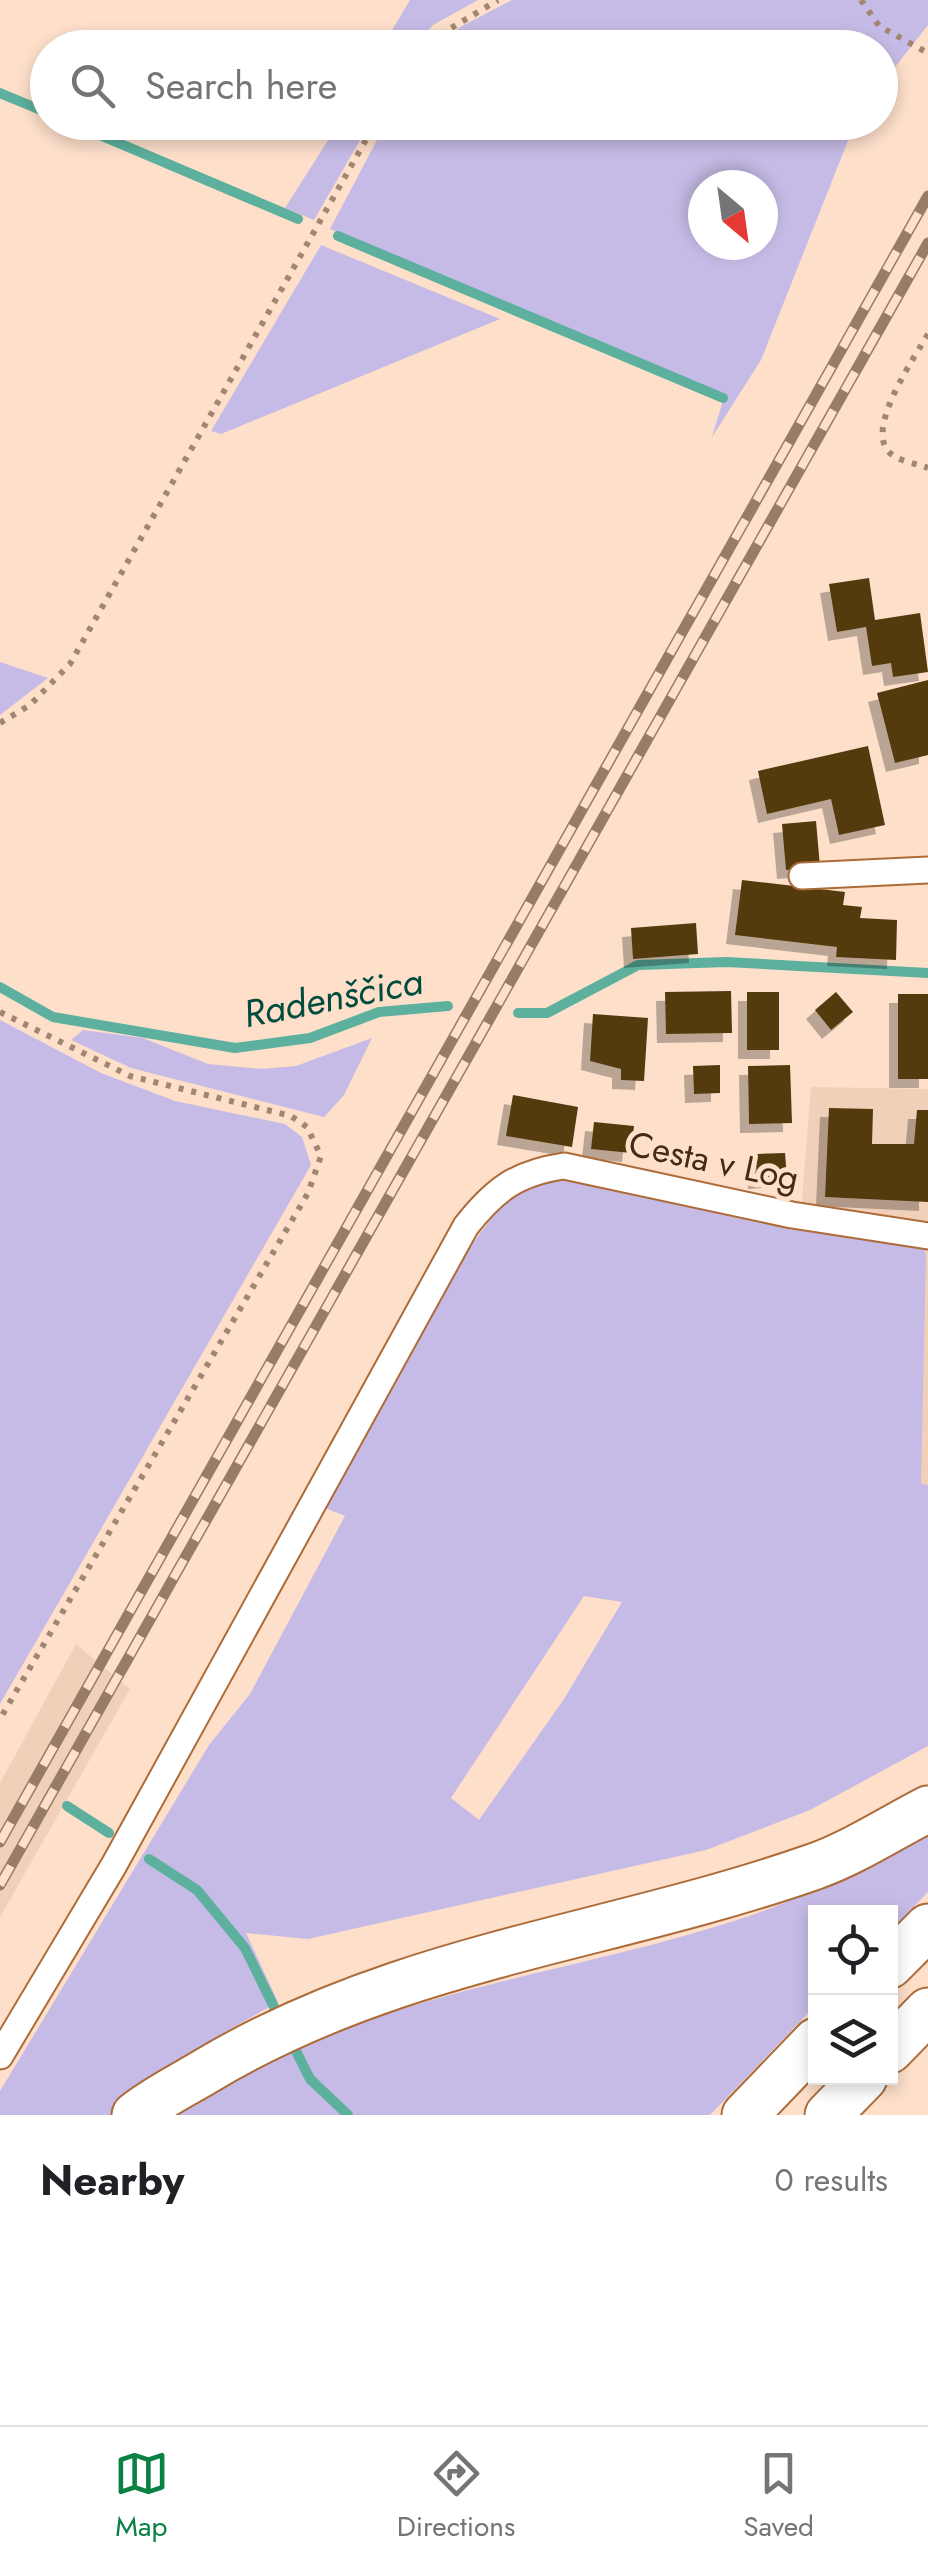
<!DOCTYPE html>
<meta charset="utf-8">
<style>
:root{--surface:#fff;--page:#f2f2f2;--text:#202124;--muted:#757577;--line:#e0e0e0;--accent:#0b8043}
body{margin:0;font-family:Jost,sans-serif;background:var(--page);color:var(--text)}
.controls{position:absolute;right:30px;bottom:30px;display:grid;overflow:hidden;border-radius:0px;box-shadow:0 5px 15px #0003}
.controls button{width:90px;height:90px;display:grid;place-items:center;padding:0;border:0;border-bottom:2px solid var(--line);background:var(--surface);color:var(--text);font:50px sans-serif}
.compass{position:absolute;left:688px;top:170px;width:90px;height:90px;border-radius:50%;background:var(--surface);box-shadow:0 5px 15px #0003;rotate:151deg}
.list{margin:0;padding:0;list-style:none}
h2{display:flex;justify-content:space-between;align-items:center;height:130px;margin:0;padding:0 40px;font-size:42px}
h2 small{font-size:32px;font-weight:400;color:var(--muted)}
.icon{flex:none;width:55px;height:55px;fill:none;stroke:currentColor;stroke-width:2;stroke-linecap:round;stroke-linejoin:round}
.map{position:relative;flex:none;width:928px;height:2115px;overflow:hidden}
.search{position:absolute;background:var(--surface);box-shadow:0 5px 15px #0003;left:30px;right:30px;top:30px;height:110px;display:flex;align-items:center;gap:25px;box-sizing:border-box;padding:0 35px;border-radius:55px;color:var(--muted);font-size:38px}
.sheet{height:310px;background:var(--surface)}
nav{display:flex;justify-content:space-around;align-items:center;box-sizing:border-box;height:140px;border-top:2px solid var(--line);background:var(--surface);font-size:28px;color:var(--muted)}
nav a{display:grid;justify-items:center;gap:5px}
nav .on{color:var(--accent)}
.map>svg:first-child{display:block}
.built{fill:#f1d0ba}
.green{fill:#c6bbe6;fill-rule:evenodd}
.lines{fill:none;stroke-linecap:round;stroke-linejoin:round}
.stream{stroke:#5cb09d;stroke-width:10}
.building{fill:#523a11;filter:url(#shadow)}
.street-casing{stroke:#ad6b38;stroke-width:29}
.highway-casing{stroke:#ad6b38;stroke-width:49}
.path{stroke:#a38671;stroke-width:6;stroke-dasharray:5 8;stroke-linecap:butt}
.street{stroke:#fff;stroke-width:25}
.highway{stroke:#fff;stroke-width:45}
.rail-casing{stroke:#997c66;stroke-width:11}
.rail{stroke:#fddfca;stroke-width:8;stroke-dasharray:22;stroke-linecap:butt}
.labels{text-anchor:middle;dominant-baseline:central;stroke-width:10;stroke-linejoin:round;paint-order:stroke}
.street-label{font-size:35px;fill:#462a14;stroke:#fddfca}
.water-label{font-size:38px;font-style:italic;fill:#004d40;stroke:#fddfca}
</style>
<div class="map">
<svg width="928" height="2115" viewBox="0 0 928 2115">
<defs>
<filter id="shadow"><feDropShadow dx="-9" dy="9" stdDeviation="0" flood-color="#0004"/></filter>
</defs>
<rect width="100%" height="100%" fill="#fddfca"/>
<!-- built -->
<g class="built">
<polygon points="811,1087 928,1089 928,1485 921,1485 800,1225"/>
<polygon points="76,1644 130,1689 0,1917 0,1783"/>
</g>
<!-- green -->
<g class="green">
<polygon points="410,0 478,0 433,25 412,47 382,47"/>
<polygon points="512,0 928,0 928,25 881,85 880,48 434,47 462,26"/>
<polygon points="339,123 370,123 314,220 285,208"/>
<path d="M386,123V122L855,123L761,360L712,437L725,394L330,229ZM703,185H763V245H703Z"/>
<polygon points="321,245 500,319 221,434 211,431"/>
<polygon points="0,662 48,678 0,715"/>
<polygon points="0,1020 101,1073 175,1101 285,1124 302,1137 311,1165 0,1704"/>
<polygon points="83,1030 143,1038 208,1064 261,1069 296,1066 372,1038 344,1095 324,1117 131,1068 71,1040"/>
<path d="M576,1176L922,1244L926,1255L921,1484L928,1485V1746L810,1810L706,1850L308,1939L246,1933L278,2002L225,2032L110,2115H0V2091L209,1745L250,1694L345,1516L325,1508L455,1268L481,1232L505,1201L543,1180ZM584,1596L622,1602L564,1699L479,1820L451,1798Z"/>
<path d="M928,1834V1892L891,1930L890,1912H816L815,2006L710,2115H169C227,2084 285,2051 346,2028C472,1981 607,1962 734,1921C803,1899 865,1868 928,1834Z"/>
</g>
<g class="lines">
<!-- stream -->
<g class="stream">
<polyline points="0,93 48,113"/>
<polyline points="69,122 298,219"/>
<polyline points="338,236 723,398"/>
<polyline points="0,987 53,1017 235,1048 310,1038 379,1012 448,1006"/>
<polyline points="518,1013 547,1013 638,965 727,962 928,973"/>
<polyline points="67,1806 109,1833"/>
<polyline points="149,1859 197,1890 245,1948 275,2009"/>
<polyline points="294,2047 310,2079 348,2115"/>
</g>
</g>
<!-- building -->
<g class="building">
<polygon points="869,578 875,620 920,613 928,672 893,677 891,663 872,666 866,627 837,632 829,584"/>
<polygon points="928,680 928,755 895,763 877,693"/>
<polygon points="868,746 885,825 839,835 831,799 767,814 758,771"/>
<polygon points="816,821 820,867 786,870 782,824"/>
<polygon points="742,880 845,892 843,905 862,907 860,918 897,920 896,960 836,957 837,947 735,935"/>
<polygon points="696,923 698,954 633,959 631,928"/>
<polygon points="731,991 732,1033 666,1034 665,992"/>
<rect x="747" y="992" width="32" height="58"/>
<polygon points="836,992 853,1012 831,1030 815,1010"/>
<rect x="898" y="994" width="30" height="85"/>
<polygon points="593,1014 648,1018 644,1081 621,1080 621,1069 590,1061"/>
<polygon points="720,1065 720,1093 694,1094 693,1066"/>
<polygon points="790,1065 792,1123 749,1124 748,1066"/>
<polygon points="513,1095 578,1107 572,1147 506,1136"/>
<polygon points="829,1108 873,1109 872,1144 914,1144 917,1110 928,1110 928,1202 825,1197"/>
<polygon points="594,1122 634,1126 631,1153 591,1149"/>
<polygon points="785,1153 787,1178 757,1180 756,1154"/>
</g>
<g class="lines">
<defs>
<g id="street">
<polyline points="802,876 928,870"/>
<path d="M0,2056L114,1865L466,1226C495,1189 517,1173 564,1166L792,1215L928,1236"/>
</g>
<g id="highway">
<polyline points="890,1965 928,1927"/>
<polyline points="890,2050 928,2011"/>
<path d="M135,2115C156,2098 183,2085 206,2071C398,1956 607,1939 813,1867C853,1853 891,1828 928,1809"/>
<polyline points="745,2115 816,2041"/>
<polyline points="828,2115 864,2078"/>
</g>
</defs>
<!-- street casing -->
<use href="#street" class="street-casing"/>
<!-- highway casing -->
<use href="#highway" class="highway-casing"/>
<!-- path -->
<g class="path">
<polyline points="861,0 879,26 928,53"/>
<polyline points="418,48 498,0"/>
<path d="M928,334C914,358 870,422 886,448C893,461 916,463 928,468"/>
<polyline points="0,723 30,705 70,664 376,122"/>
<polyline points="0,1012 130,1076 291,1116 307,1127 321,1156 308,1193 0,1719"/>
</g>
<!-- street -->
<use href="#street" class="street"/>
<!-- highway -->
<use href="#highway" class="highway"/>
<defs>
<g id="rail">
<polyline points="0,1842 928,196"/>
<polyline points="0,1885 928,243"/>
</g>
</defs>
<!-- rail casing -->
<use href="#rail" class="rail-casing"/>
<!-- rail -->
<use href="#rail" class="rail"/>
</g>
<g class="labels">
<!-- street labels -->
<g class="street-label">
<text transform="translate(714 1161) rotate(12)">Cesta v Log</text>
</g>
<!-- water labels -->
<g class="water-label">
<text transform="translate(333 997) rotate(-11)">Radenščica</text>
</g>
</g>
</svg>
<div class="controls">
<button><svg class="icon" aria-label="locate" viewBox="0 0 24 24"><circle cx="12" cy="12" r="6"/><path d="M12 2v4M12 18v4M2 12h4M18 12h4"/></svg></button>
<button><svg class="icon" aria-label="layers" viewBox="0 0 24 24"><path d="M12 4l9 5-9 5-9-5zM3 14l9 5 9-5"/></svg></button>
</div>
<svg class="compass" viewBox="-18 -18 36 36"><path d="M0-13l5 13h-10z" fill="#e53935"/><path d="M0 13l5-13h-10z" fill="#757577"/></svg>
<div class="search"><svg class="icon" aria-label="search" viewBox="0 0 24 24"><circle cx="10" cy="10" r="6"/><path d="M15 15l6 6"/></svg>Search here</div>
</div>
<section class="sheet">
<h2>Nearby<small>0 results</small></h2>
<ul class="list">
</ul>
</section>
<nav>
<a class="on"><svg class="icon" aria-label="map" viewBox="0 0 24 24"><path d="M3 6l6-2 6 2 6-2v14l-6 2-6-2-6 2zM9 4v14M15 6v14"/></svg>Map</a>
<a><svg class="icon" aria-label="directions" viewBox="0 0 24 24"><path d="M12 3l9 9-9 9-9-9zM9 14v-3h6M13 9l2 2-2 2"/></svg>Directions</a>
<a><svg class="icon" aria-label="saved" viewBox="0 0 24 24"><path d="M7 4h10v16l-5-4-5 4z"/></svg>Saved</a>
</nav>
